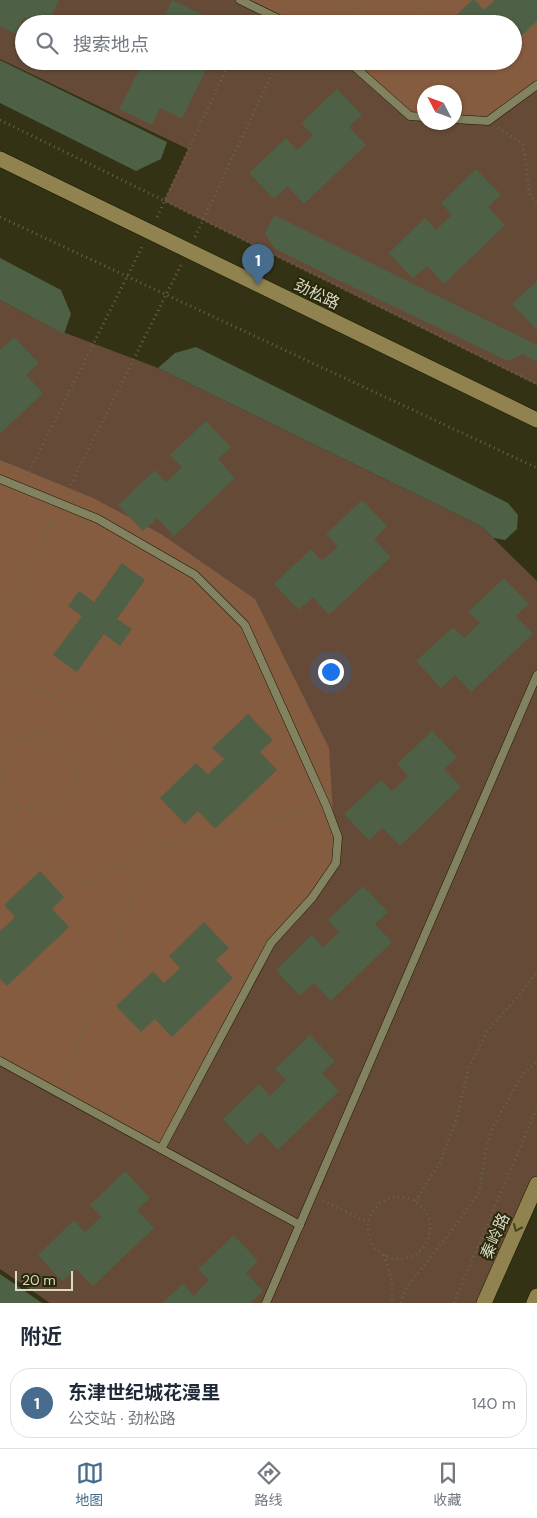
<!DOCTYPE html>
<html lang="zh">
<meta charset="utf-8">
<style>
:root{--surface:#fff;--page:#f6f6f7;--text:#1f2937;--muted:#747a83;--line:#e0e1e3;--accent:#476c8d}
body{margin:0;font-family:"DM Sans","Noto Sans SC",sans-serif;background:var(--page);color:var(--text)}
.compass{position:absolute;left:417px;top:85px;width:45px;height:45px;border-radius:50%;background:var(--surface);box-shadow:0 1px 4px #0004;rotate:311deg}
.scale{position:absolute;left:15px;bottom:12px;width:58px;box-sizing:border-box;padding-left:5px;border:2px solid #d9dac8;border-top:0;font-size:14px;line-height:18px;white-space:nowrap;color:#d9dac8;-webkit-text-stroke:4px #292809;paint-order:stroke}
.you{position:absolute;left:330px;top:671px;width:18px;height:18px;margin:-12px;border:4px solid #fff;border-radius:50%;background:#1a73e8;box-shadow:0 0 0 8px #1a73e833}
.badge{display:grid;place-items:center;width:32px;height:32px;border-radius:50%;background:var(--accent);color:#fff;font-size:16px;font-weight:700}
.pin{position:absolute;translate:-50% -41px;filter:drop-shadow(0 1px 2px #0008)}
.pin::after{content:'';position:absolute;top:26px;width:18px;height:15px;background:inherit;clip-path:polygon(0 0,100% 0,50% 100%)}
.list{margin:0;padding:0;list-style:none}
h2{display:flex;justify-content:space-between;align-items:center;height:65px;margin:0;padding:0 20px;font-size:21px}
h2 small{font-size:16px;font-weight:400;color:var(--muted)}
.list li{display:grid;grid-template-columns:32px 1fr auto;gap:15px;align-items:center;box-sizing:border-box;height:70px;margin:0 10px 10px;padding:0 10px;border:1px solid var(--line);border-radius:20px}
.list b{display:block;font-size:19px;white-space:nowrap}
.list p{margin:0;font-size:16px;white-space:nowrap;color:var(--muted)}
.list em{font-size:16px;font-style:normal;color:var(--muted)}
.icon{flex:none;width:28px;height:28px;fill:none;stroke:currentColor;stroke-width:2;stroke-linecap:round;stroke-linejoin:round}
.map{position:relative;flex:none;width:537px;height:1303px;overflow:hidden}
.search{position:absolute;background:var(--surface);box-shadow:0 1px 4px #0004;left:15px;right:15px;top:15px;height:55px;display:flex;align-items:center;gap:12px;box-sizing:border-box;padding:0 18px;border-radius:28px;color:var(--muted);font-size:19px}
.sheet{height:145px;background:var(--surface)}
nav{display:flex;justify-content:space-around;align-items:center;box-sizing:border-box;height:70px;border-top:1px solid var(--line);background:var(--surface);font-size:14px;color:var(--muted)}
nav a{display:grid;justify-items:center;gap:2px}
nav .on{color:var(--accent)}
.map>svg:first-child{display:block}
.green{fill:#654a38;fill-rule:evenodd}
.forest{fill:#865c40}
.building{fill:#4e6045}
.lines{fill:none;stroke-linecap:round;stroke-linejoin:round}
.lane-casing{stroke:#1b1a00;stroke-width:9}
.secondary-casing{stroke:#1b1a00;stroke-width:16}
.path{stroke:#66654b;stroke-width:3;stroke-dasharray:1 4;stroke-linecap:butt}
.lane{stroke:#828261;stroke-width:8}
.secondary{stroke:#90834f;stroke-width:15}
.oneway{stroke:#48431e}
.labels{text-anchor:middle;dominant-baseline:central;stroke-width:4;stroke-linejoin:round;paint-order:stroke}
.street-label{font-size:16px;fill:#d9dac8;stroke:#292809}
</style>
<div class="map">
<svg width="537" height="1303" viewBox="0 0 537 1303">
<rect width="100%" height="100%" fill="#333214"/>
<!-- green -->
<g class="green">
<path d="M0,0H537V385L164,201L188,149L0,59ZM24,24H513V61H24ZM424,92H454V122H424Z"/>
<polygon points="0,300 55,329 158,368 483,527 493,538 537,581 537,1178 483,1303 50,1303 0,1269"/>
</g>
<!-- forest -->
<g class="forest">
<polygon points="240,0 537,0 537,85 488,121 455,119 454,92 424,92 424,117 410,116 348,61 513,61 513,24 289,24"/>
<polygon points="0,460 93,498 161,534 255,599 329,748 336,863 271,943 161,1149 0,1064"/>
</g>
<!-- building -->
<g class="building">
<polygon points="0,0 59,0 48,24 38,24 24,17 16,34 0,26"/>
<polygon points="172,0 205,16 201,24 161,24"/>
<polygon points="472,0 475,0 484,10 495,0 537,0 537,21 513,44 513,24 447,24"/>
<polygon points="0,60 167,142 161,159 136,171 0,103"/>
<polygon points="161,61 210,61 182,119 160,108 152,125 119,109 142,64 156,71"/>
<polygon points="337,89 362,115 349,127 366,145 304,204 287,186 274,199 249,173 286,138 297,150 313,135 301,123"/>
<polygon points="476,169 501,195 488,207 505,225 444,284 427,266 413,279 389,253 425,218 436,230 452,215 441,203"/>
<polygon points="274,215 537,345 537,362 523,354 508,361 334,278 274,248 265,233"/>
<polygon points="0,258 61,290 71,314 64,334 0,300"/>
<polygon points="537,281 537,330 512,304"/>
<polygon points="14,337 39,363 26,375 43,393 0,434 0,350"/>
<polygon points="196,347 508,503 518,515 517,529 505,540 493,538 483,527 158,368 175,353"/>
<polygon points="206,421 231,447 218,459 235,478 174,536 157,518 143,531 118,505 155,470 166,482 182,467 170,455"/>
<polygon points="362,500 387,526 374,539 391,557 329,615 313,597 299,610 274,584 311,549 322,561 338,546 326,534"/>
<polygon points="122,563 145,580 117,619 132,629 120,646 104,634 77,672 53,655 82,616 68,606 79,591 94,602"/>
<polygon points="504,578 529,604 516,616 533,634 471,692 455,675 441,688 416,661 453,627 464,638 480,623 468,612"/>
<polygon points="248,714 273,740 260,752 277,770 215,829 198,811 185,824 160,798 196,763 208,774 224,759 212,748"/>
<polygon points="432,731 457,757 444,769 461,787 400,846 383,828 369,840 344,814 381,780 392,791 408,776 397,764"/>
<polygon points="40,871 64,897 52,909 69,927 7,986 0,979 0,931 15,917 4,905"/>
<polygon points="363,886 388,912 375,924 392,942 331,1001 314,983 300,996 276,970 312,935 323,947 339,932 328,920"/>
<polygon points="204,922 229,948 216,960 233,978 172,1037 155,1019 141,1032 116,1006 153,971 164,983 180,968 169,956"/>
<polygon points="310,1035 335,1061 322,1073 339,1091 278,1150 261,1132 247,1145 223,1119 259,1084 270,1096 286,1080 275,1069"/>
<polygon points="125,1171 150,1198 137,1210 154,1228 93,1286 76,1269 62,1281 38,1255 74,1220 85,1232 101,1217 90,1205"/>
<polygon points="234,1235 258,1261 246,1273 263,1291 250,1303 162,1303 183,1284 194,1296 209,1280 198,1269"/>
<polygon points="0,1274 42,1303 0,1303"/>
</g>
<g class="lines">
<defs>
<g id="lane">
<polyline points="240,0 289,24"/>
<polyline points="348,61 410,116 424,117"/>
<polyline points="454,119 488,121 537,85"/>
<polyline points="0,479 98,519 195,575 245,625 326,805 338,837 336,863 312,898 271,943 161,1149 300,1225"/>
<polyline points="0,1061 161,1149"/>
<polyline points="266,1303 537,675"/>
</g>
<g id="secondary">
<polyline points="0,159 537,420"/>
<polyline points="484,1303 537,1184"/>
<polyline points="534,1303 537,1296"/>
</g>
</defs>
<!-- lane casing -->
<use href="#lane" class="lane-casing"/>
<!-- secondary casing -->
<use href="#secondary" class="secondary-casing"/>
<!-- path -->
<g class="path">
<polyline points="340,24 363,0"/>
<polyline points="403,24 427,0"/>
<polyline points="0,120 537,384"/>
<polyline points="498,128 523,144 530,195 537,203"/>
<polyline points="0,217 537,468"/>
<polyline points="157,217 230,61"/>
<polyline points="195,237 278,61"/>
<polyline points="27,476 142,247"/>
<polyline points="66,494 181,265"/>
<polyline points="0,631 55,515"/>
<polyline points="0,670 114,731 152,847 65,1082"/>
<circle cx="38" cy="772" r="37"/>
<polyline points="0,834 18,804"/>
<polyline points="0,844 86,885 152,847 315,808"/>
<circle cx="399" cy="1228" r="31"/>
<polyline points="323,1201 368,1222"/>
<polyline points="415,1201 440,1163 457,1117 469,1067 488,1030 520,994 537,972"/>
<polyline points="384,1255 392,1281 392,1303"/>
<polyline points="401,1303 406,1288 453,1229 479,1192 486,1150 493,1126 523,1074 537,1062"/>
<polyline points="454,1303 537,1108"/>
</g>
<!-- lane -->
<use href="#lane" class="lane"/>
<!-- secondary -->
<use href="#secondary" class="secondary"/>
</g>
<!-- one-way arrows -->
<defs><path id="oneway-chevron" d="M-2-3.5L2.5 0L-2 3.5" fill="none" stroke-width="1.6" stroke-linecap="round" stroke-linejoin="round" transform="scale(1.25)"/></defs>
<use class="oneway" href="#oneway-chevron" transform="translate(517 1228) rotate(114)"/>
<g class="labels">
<!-- street labels -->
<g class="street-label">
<text transform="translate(317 294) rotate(26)">劲松路</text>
<text transform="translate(495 1236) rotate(-66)">秦岭路</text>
</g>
</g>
</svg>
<svg class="compass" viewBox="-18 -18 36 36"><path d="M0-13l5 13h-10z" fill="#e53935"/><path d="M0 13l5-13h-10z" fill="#747a83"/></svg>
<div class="scale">20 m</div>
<div class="you"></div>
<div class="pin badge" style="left:258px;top:285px">1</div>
<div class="search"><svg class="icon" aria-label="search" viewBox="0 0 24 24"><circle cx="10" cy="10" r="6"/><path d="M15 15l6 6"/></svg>搜索地点</div>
</div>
<section class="sheet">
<h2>附近<small></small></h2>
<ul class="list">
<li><span class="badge">1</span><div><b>东津世纪城花漫里</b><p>公交站 · 劲松路</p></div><em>140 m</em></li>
</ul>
</section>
<nav>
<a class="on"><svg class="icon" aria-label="map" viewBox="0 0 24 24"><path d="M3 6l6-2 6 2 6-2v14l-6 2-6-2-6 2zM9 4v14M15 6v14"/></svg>地图</a>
<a><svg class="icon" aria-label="directions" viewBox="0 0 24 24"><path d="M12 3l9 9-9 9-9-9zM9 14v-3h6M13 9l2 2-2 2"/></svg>路线</a>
<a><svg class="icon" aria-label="saved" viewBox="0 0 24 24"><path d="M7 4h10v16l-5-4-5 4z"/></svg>收藏</a>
</nav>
